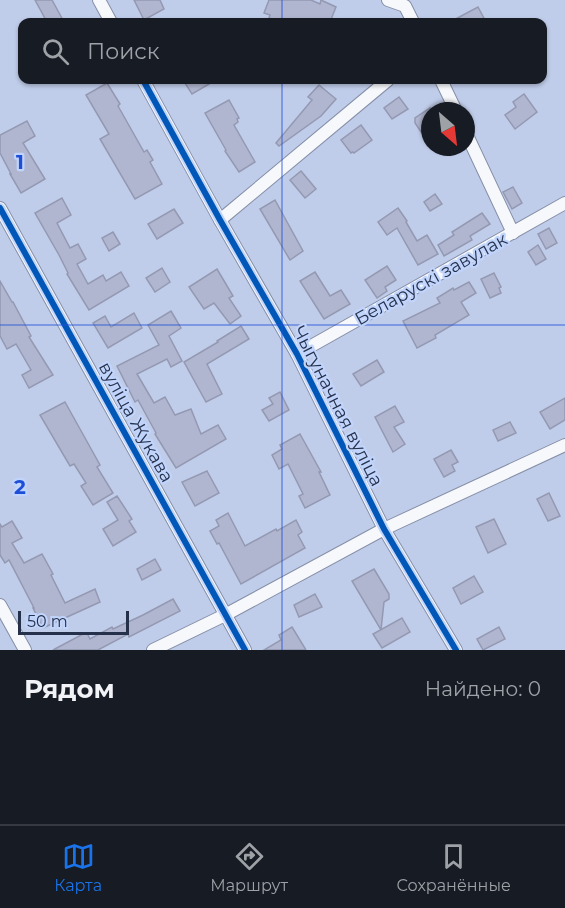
<!DOCTYPE html>
<html lang="ru">
<meta charset="utf-8">
<style>
:root{--surface:#171b24;--page:#20242c;--text:#f1f3f6;--muted:#9ea1a6;--line:#363941;--accent:#1a73e8}
body{margin:0;font-family:Montserrat,sans-serif;background:var(--page);color:var(--text)}
.compass{position:absolute;left:421px;top:102px;width:54px;height:54px;border-radius:50%;background:var(--surface);box-shadow:0 2px 4px #0004;rotate:152deg}
.scale{position:absolute;left:18px;bottom:15px;width:111px;box-sizing:border-box;padding-left:6px;border:3px solid #25314b;border-top:0;font-size:16px;line-height:21px;white-space:nowrap;color:#25314b;-webkit-text-stroke:4px #c1d4fc;paint-order:stroke}
.list{margin:0;padding:0;list-style:none}
h2{display:flex;justify-content:space-between;align-items:center;height:78px;margin:0;padding:0 24px;font-size:26px}
h2 small{font-size:20px;font-weight:400;color:var(--muted)}
.icon{flex:none;width:33px;height:33px;fill:none;stroke:currentColor;stroke-width:2;stroke-linecap:round;stroke-linejoin:round}
.map{position:relative;flex:none;width:565px;height:650px;overflow:hidden}
.search{position:absolute;background:var(--surface);box-shadow:0 2px 4px #0004;left:18px;right:18px;top:18px;height:66px;display:flex;align-items:center;gap:15px;box-sizing:border-box;padding:0 21px;border-radius:12px;color:var(--muted);font-size:22px}
.sheet{height:174px;background:var(--surface)}
nav{display:flex;justify-content:space-around;align-items:center;box-sizing:border-box;height:84px;border-top:2px solid var(--line);background:var(--surface);font-size:16px;color:var(--muted)}
nav a{display:grid;justify-items:center;gap:3px}
nav .on{color:var(--accent)}
.map>svg:first-child{display:block}
.building{fill:#b0b6d0;stroke:#9499b2;stroke-width:1.5}
.lines{fill:none;stroke-linecap:round;stroke-linejoin:round}
.minor-casing{stroke:#858fa7;stroke-width:14}
.minor{stroke:#f6f8fc;stroke-width:12}
.cycleway-casing{stroke:#c1d4fc;stroke-width:10}
.cycleway{stroke:#0057b8;stroke-width:6}
.grid{fill:none;stroke:#1d4ed8;stroke-width:1.5;stroke-opacity:0.55}
.labels{text-anchor:middle;dominant-baseline:central;stroke-width:4.5;stroke-linejoin:round;paint-order:stroke}
.street-label{font-size:18px;fill:#25314b;stroke:#c1d4fc}
.grid-label{font-size:20px;text-anchor:middle;font-weight:bold;fill:#1d4ed8;stroke:#c1d4fc;stroke-width:4.5;stroke-linejoin:round;paint-order:stroke}
</style>
<div class="map">
<svg width="565" height="650" viewBox="0 0 565 650">
<rect width="100%" height="100%" fill="#c0cdea"/>
<!-- building -->
<g class="building">
<polygon points="35,0 52,0 64,22 47,22"/>
<polygon points="134,0 160,0 164,9 144,20"/>
<polygon points="269,0 311,0 320,4 321,0 336,7 330,22 280,22 269,18 270,15 264,13"/>
<polygon points="478,7 486,22 450,22"/>
<polygon points="183,80 216,80 192,94"/>
<polygon points="107,83 120,104 118,106 144,152 147,150 153,160 150,162 162,184 135,199 100,139 109,134 86,95"/>
<polygon points="319,85 336,99 321,116 279,146 276,143 312,100 308,97"/>
<polygon points="524,94 537,112 515,129 505,115 516,107 513,102"/>
<polygon points="399,97 408,109 392,119 384,108"/>
<polygon points="229,100 239,118 237,119 238,122 234,125 255,162 239,172 225,151 226,150 205,113"/>
<polygon points="430,108 430,145 415,123 415,118"/>
<polygon points="27,121 35,136 23,143 45,179 21,193 10,174 11,174 0,153 0,135"/>
<polygon points="361,125 372,140 354,153 353,152 351,153 341,140"/>
<polygon points="301,171 316,189 305,198 290,180"/>
<polygon points="513,187 522,203 512,209 503,192"/>
<polygon points="435,194 442,204 430,211 424,202"/>
<polygon points="62,198 71,215 57,223 70,248 78,244 86,259 77,264 88,284 103,275 106,281 121,272 129,286 89,310 67,274 68,273 59,255 35,213"/>
<polygon points="275,200 303,251 290,260 260,209"/>
<polygon points="398,208 407,221 406,222 417,241 427,235 438,254 418,265 397,228 387,235 378,222"/>
<polygon points="174,209 183,223 157,239 148,224"/>
<polygon points="482,213 490,224 470,236 472,240 444,256 438,245 454,235 452,232"/>
<polygon points="549,228 557,243 546,249 538,234"/>
<polygon points="113,232 120,244 109,251 102,238"/>
<polygon points="538,245 546,259 536,265 528,252"/>
<polygon points="387,266 396,280 385,287 387,291 377,298 365,280"/>
<polygon points="162,268 170,282 155,292 146,278"/>
<polygon points="217,269 233,296 229,298 241,316 230,324 214,303 204,309 189,287"/>
<polygon points="315,272 330,296 341,290 350,304 324,319 300,281"/>
<polygon points="494,273 501,287 499,288 501,293 490,298 481,279"/>
<polygon points="0,281 12,302 13,302 31,336 29,337 53,375 29,388 22,375 31,370 16,344 7,349 0,336"/>
<polygon points="469,282 476,293 461,302 469,315 435,335 436,338 417,348 403,321 440,303 437,298 453,288 454,290"/>
<polygon points="171,311 181,328 169,336 182,361 171,367 167,359 137,374 154,403 165,397 175,415 191,409 201,434 218,425 226,439 176,468 155,434 156,433 138,400 135,402 117,366 159,345 148,325"/>
<polygon points="134,313 142,328 108,348 93,323 105,316 111,327"/>
<polygon points="241,326 249,339 207,364 222,394 206,402 184,362 218,342 217,341"/>
<polygon points="377,360 384,372 361,386 353,374"/>
<polygon points="280,392 289,410 269,421 262,410 273,404 269,398"/>
<polygon points="565,398 565,420 550,429 540,412"/>
<polygon points="65,402 100,465 97,467 113,493 93,505 81,486 86,483 74,464 70,466 40,415"/>
<polygon points="395,406 404,422 394,427 405,444 393,452 375,417"/>
<polygon points="510,422 516,433 498,441 493,430"/>
<polygon points="300,434 321,472 319,472 330,495 305,508 299,496 303,494 288,464 279,469 272,455 282,449 280,445"/>
<polygon points="451,450 458,462 452,465 455,471 444,477 434,459"/>
<polygon points="207,471 219,493 195,506 182,482"/>
<polygon points="549,493 560,516 548,521 537,499"/>
<polygon points="117,496 132,519 129,521 136,532 113,546 103,529 118,520 107,502"/>
<polygon points="228,513 245,546 276,529 277,531 296,520 302,532 298,535 305,548 241,584 219,543 217,544 210,531 219,526 216,520"/>
<polygon points="494,519 506,544 488,553 476,527"/>
<polygon points="12,521 22,538 12,543 24,563 42,554 53,574 51,575 65,603 95,589 100,602 43,628 33,608 34,608 9,560 5,563 0,555 0,524 2,527"/>
<polygon points="155,559 161,570 142,580 137,569"/>
<polygon points="374,569 389,594 389,599 384,602 381,630 352,581"/>
<polygon points="474,576 483,592 461,604 453,588"/>
<polygon points="315,594 322,607 299,617 294,605"/>
<polygon points="173,599 180,611 129,637 128,634 98,650 53,650 83,634 87,633 90,639 112,627 113,629 143,615"/>
<polygon points="402,618 410,632 382,648 373,634"/>
<polygon points="292,627 306,650 264,650 281,640 279,635"/>
<polygon points="499,627 505,639 483,650 477,639"/>
</g>
<g class="lines">
<defs>
<g id="minor">
<polyline points="99,0 111,22"/>
<polyline points="388,0 405,6 413,22"/>
<polyline points="143,80 220,220 297,354 384,529 456,650"/>
<polyline points="441,80 456,111"/>
<polyline points="466,133 513,233"/>
<polyline points="0,208 245,650"/>
<polyline points="220,220 388,80"/>
<polyline points="297,354 565,203"/>
<polyline points="0,605 25,650"/>
<polyline points="153,650 225,615 384,529 565,445"/>
</g>
</defs>
<!-- minor casing -->
<use href="#minor" class="minor-casing"/>
<!-- minor -->
<use href="#minor" class="minor"/>
<defs>
<g id="cycleway">
<polyline points="143,80 220,220 297,354 384,529 456,650"/>
<polyline points="0,208 245,650"/>
</g>
</defs>
<!-- cycleway casing -->
<use href="#cycleway" class="cycleway-casing"/>
<!-- cycleway -->
<use href="#cycleway" class="cycleway"/>
</g>
<!-- grid -->
<path class="grid" d="M282,0V22M282,80V650M0,325H565"/>
<g class="labels">
<!-- street labels -->
<g class="street-label">
<text transform="translate(431 279) rotate(-29)">Беларускі завулак</text>
<text transform="translate(338 406) rotate(63)">Чыгуначная вуліца</text>
<text transform="translate(136 422) rotate(61)">вуліца Жукава</text>
</g>
</g>
<g class="grid-label">
<text x="20" y="169">1</text>
<text x="20" y="494">2</text>
</g>
</svg>
<svg class="compass" viewBox="-18 -18 36 36"><path d="M0-13l5 13h-10z" fill="#e53935"/><path d="M0 13l5-13h-10z" fill="#9ea1a6"/></svg>
<div class="scale">50 m</div>
<div class="search"><svg class="icon" aria-label="search" viewBox="0 0 24 24"><circle cx="10" cy="10" r="6"/><path d="M15 15l6 6"/></svg>Поиск</div>
</div>
<section class="sheet">
<h2>Рядом<small>Найдено: 0</small></h2>
<ul class="list">
</ul>
</section>
<nav>
<a class="on"><svg class="icon" aria-label="map" viewBox="0 0 24 24"><path d="M3 6l6-2 6 2 6-2v14l-6 2-6-2-6 2zM9 4v14M15 6v14"/></svg>Карта</a>
<a><svg class="icon" aria-label="directions" viewBox="0 0 24 24"><path d="M12 3l9 9-9 9-9-9zM9 14v-3h6M13 9l2 2-2 2"/></svg>Маршрут</a>
<a><svg class="icon" aria-label="saved" viewBox="0 0 24 24"><path d="M7 4h10v16l-5-4-5 4z"/></svg>Сохранённые</a>
</nav>
